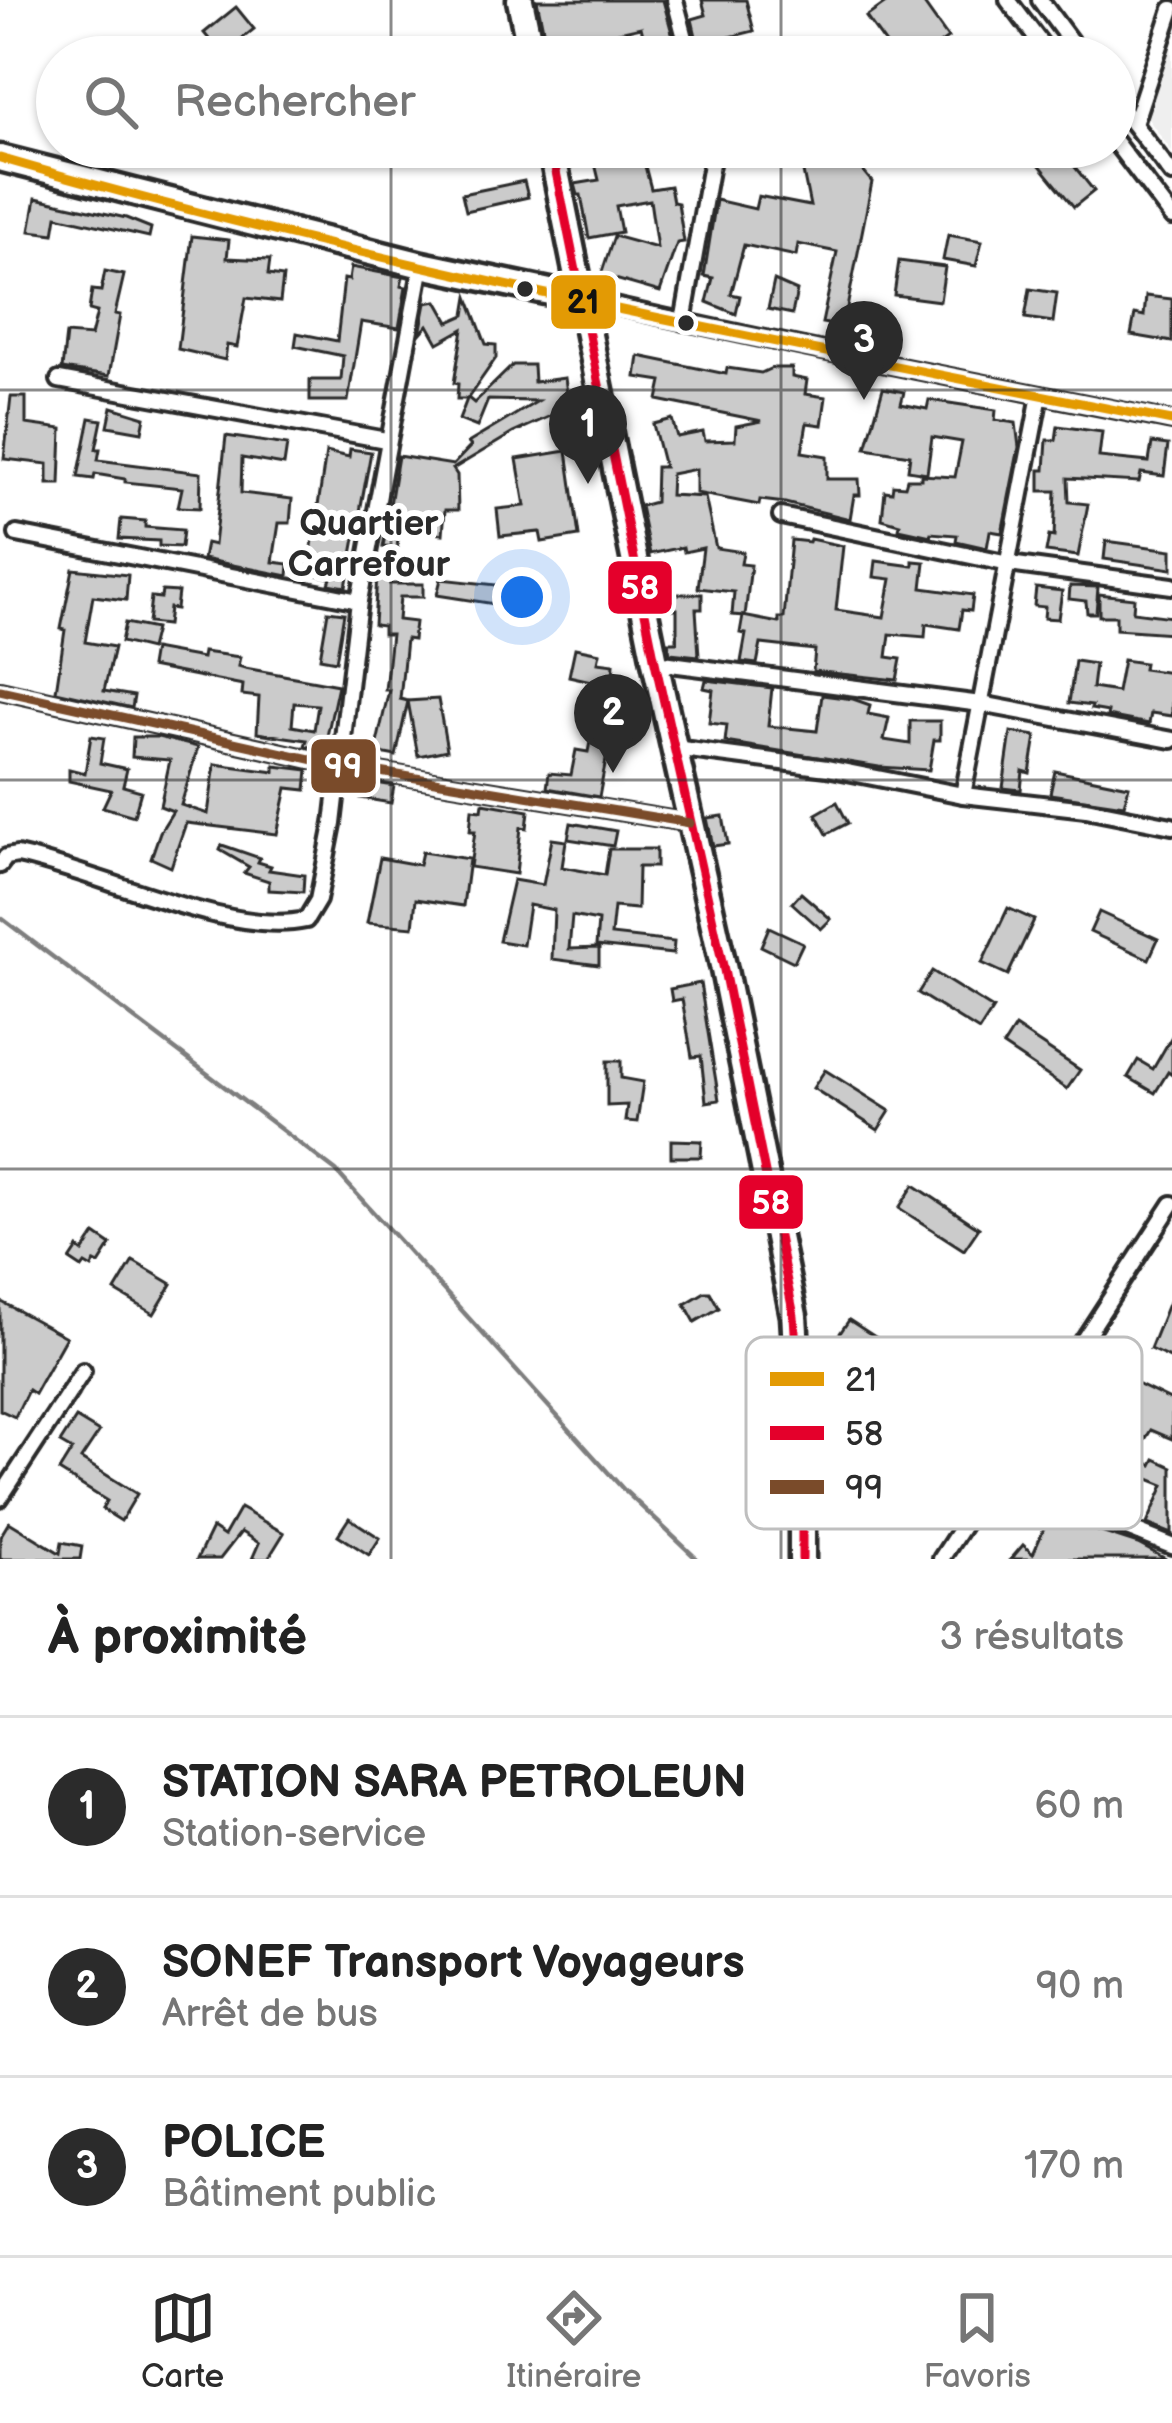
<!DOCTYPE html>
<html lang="fr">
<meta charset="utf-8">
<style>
:root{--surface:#fff;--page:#f2f2f2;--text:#222;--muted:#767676;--line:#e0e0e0;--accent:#2b2b2b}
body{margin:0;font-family:"Balsamiq Sans",sans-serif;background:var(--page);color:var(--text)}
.you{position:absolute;left:522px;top:597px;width:42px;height:42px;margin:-30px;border:9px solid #fff;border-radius:50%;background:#1a73e8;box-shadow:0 0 0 18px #1a73e833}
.badge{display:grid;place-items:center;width:78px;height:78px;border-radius:50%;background:var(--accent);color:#fff;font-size:39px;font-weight:700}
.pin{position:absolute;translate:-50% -99px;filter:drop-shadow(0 3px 6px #0008)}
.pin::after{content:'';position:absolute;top:63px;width:42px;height:36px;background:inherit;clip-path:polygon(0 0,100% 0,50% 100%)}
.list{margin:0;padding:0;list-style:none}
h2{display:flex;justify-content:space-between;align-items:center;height:156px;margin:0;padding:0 48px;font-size:51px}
h2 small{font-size:39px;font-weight:400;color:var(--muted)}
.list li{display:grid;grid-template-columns:78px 1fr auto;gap:36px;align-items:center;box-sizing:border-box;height:180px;padding:0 48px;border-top:3px solid var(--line)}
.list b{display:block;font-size:45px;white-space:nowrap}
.list p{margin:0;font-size:39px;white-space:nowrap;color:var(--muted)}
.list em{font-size:39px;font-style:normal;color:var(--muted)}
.icon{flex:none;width:66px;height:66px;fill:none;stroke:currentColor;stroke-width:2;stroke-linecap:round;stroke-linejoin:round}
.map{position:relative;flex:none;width:1172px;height:1559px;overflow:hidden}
.search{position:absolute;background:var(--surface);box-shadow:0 3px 9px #0004;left:36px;right:36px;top:36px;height:132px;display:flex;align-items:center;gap:30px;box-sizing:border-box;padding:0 42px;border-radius:66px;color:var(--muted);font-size:45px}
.sheet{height:696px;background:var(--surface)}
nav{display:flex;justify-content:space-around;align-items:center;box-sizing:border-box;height:168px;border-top:3px solid var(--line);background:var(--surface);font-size:33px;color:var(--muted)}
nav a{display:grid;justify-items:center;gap:6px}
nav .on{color:var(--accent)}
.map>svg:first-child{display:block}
.built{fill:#efefef}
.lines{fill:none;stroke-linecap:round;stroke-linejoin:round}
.stream{stroke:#7e7e7e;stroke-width:4.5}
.building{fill:#cbcbcb;stroke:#2b2b2b;stroke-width:3;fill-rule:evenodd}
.minor-casing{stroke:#2b2b2b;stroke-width:22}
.trunk-casing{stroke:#2b2b2b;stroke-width:33}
.minor{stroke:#fff;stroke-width:14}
.trunk{stroke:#fff;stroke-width:24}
.bus-1-casing{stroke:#fff;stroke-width:18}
.bus-2-casing{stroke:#fff;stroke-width:18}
.bus-3-casing{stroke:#fff;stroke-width:18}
.bus-1{stroke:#e39a04;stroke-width:9}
.bus-2{stroke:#e4002b;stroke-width:9}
.bus-3{stroke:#7a4b2a;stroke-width:9}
.grid{fill:none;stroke:#2b2b2b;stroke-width:3;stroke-opacity:0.55}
.bus-dot{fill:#2b2b2b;stroke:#fff;stroke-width:4.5}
.labels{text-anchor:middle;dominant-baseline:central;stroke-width:12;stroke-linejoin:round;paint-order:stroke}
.neighbourhood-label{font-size:36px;font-weight:bold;fill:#2b2b2b;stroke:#fff}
.key{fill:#fff;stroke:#bfbfbf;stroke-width:3}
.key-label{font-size:33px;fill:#2b2b2b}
.line-badge{stroke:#fff;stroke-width:4.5}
.badge-label{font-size:33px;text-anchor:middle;font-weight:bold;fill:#fff}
.pale-badge-label{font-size:33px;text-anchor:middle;font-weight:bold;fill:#111}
</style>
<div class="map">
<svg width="1172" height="1559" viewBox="0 0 1172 1559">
<rect width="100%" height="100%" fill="#fff"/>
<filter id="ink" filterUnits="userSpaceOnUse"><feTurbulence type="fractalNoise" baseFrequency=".00833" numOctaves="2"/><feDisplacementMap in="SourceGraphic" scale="24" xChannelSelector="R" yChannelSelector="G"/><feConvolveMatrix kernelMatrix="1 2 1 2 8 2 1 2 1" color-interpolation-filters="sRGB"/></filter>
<g filter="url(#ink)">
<!-- built -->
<polygon class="built" points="1168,48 1172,49 1172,152 1148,119"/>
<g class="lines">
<!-- stream -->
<polyline class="stream" points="0,917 336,1171 624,1490 697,1559"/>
</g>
<!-- building -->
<g class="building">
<polygon points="537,0 663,0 674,40 646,47 641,27 592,38 591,33 561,41 563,50 548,53"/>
<polygon points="702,0 746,0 754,31 698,45 692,19 706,15"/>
<polygon points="890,0 921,0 948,38 921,57 895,57 866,17"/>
<polygon points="236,7 254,29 222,55 204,33"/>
<polygon points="607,147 640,147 651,189 670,186 673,202 678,203 684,242 677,243 660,292 601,275 614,236 657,248 650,200 616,206 621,232 589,238 581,195 578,195 575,184 599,180 592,151"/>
<polygon points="789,147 843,147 872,182 840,343 825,340 828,324 822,323 837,252 798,244 796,256 744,245 731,294 740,296 736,314 707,302 713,278 704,276 716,200 755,209 758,196 810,206 801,162"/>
<polygon points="1025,147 1059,147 1094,191 1074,207"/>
<polygon points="524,181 528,197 466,211 462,194"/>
<polygon points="36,198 126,218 151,228 149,237 57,216 54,234 30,231"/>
<polygon points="948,235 982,241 976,266 943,260"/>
<polygon points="192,236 229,240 227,258 270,260 268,275 283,277 280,302 246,298 237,347 227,345 225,360 178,349"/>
<polygon points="899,261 945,267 940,301 894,295"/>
<polygon points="351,267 403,277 401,286 406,287 399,328 361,322 348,401 310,401 310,380 341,380 343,356 295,346 297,333 337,341 344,279 349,280"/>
<polygon points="105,271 124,275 115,314 120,315 109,376 62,369 66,334 91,336 97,312 89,310 92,290 101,291"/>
<polygon points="774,281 797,291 792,314 768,309"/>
<polygon points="1030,289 1057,293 1053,322 1025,318"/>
<polygon points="1146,296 1172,299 1172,342 1131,335 1135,314 1144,316"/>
<polygon points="468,297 486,344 496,345 496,358 468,398 474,403 513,365 533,365 534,382 565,378 569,408 555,410 555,414 513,433 453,469 457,475 458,510 445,510 443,534 399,529 397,548 383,547 398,456 453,465 471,446 468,443 538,401 488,400 477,427 459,420 467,399 457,399 458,384 454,383 463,329 438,343 428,325 420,334 426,303 437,301 449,322 465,315"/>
<polygon points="639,356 726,374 727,368 761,373 772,368 792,368 792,377 807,380 805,394 826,397 822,425 807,423 802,452 827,456 827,479 859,479 860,495 854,495 850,519 785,503 760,500 759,505 696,493 696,469 671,474 670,495 705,497 716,548 743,552 741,564 751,565 745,616 732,615 734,592 698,588 703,548 684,552 683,547 650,554 640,506 655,502 656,467 664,467 653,424 672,419 677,437 703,432 705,441 735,440 736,426 762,421 658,400 662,381 636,377"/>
<polygon points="883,388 904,392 901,404 927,409 929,400 996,410 995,420 1016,423 1019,447 1002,533 990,531 987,548 956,541 957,535 931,533 931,536 899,529 900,524 882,519 885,491 892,492 893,485 905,486 907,479 921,479 921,475 955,477 962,442 932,437 927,473 908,470 910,455 866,448"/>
<polygon points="11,397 26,397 26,424 62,429 60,484 48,484 48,464 4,459"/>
<polygon points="112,407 145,417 142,432 108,426"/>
<polygon points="90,418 102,420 96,449 100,449 98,460 201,473 200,508 178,507 182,488 125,482 125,479 95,474 94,479 78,477"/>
<polygon points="1058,426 1102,432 1099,457 1149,462 1152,443 1168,445 1164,476 1141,473 1139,482 1068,478 1069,502 1088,504 1078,556 1046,552 1049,536 1054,537 1056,491 1040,491 1040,470 1045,470 1047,440 1056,440"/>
<polygon points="226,436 287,445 284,465 242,458 241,493 292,499 290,523 279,523 273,562 289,564 288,576 203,559 206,543 214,545"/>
<polygon points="350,449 371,452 346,587 329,584 331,578 308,573 326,452 349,457"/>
<polygon points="567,451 579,536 542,542 540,532 500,536 497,509 525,506 517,459"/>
<polygon points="121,519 145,521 145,527 183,530 181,547 159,546 159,541 119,539"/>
<polygon points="810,539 843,546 836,610 884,617 891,579 874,577 876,561 913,566 913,561 925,562 922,588 973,595 971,611 962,610 959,629 926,624 925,637 890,634 887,657 901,659 897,680 813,671 815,650 761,644 757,664 741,662 746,634 740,633 743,616 779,623 779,618 784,618 791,540 809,542"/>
<polygon points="1106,541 1172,550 1172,569 1104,559"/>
<polygon points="378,558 393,560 390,584 423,584 423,597 400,597 398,620 415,622 413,640 406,639 400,699 408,701 396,756 375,752 389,690 385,690 391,634 383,634 383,626 374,625"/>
<polygon points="73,569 128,575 126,600 93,596 85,642 114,647 104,691 134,696 132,708 56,691 65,630 61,629"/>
<polygon points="441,579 497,585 495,604 437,595"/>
<polygon points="1070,586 1098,587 1096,613 1087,613 1086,601 1069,599"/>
<polygon points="1036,588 1062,591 1058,619 1044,618 1045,607 1034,606"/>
<polygon points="162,591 178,592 176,609 169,608 167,625 148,623 151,597 161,598"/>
<polygon points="661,594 702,594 702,609 696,609 699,656 670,653 668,642 677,642 677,609 662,609"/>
<polygon points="1099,594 1134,598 1133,612 1172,617 1172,633 1116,629 1116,616 1099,616"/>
<polygon points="328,611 344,613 336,661 320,658"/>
<polygon points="125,623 155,629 150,649 121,642"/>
<polygon points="575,648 600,653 598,662 614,664 611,698 599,698 600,683 569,676"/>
<path d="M153,649L202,658L203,652L240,657L238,666L245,668L338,685L324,750L305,746L307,740L257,733L259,697L242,695L243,685L150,667ZM294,703L318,705L314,730L292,726Z"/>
<polygon points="1123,660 1144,663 1143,669 1172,673 1172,716 1151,713 1149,724 1107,716 1108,712 1091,709 1092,706 1069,703 1075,661 1095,664 1092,688 1117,692"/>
<polygon points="706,680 772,688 768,726 817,731 822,695 853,699 870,705 868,714 889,718 884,740 910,744 910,721 940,721 940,740 934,740 929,770 879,767 725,742 727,725 709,723 713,690 704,688"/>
<polygon points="438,699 447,750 418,756 408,701"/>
<polygon points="594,721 613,723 599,797 547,788 549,773 571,775 576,750 588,752"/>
<polygon points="1011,732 1036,736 1030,773 1023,771 1021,790 1003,788"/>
<polygon points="91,736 104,738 100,763 127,769 123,786 141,791 134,816 103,807 111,790 69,781 69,769 85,773"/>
<polygon points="133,737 158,737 198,747 181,805 208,814 215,764 275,772 275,766 308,770 306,790 287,788 277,834 186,823 171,867 151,858 160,832 173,811 160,806 170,760 132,757"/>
<polygon points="1055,771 1129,786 1124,805 1050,794"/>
<polygon points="364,781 394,786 391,803 361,798"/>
<polygon points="837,802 848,823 827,834 816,814"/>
<polygon points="483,803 529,811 527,828 521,827 516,874 470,867 475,831 470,831 472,809 482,810"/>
<polygon points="723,816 728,844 713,846 707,818"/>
<polygon points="571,823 616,831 613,846 568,839"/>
<polygon points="552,839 566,841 562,867 605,875 609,849 656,849 656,867 638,867 637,909 614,907 611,935 674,942 673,954 596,946 598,921 572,916 569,949 599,948 599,965 552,959 554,910 529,905 523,945 499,941 513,880 543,885"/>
<polygon points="222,845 260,858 258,862 271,866 269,870 304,875 303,892 269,890 269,881 244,873 249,867 220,850"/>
<polygon points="422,852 469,859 463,906 416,899 413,927 367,923 380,858 419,865"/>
<polygon points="801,893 831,919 821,929 792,903"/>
<polygon points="1008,908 1034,920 1008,975 982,963"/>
<polygon points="1099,912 1158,939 1149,959 1090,932"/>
<polygon points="769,927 803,943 794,962 761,946"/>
<polygon points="932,971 993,1009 979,1031 918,993"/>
<polygon points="700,983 719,1100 706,1102 701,1056 692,1057 682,999 672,1001 670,989"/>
<polygon points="1015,1027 1080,1070 1067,1089 1003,1046"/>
<polygon points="1172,1036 1172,1075 1168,1072 1155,1093 1128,1077 1138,1060 1153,1069"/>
<polygon points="607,1061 621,1061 621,1078 643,1082 637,1122 625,1121 627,1105 607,1106"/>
<polygon points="825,1070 890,1111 878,1130 813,1088"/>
<polygon points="671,1140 702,1141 701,1157 671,1157"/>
<polygon points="914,1185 979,1228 964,1250 899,1208"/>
<polygon points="95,1234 111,1245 99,1264 95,1262 92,1268 85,1264 82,1268 70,1260 78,1248 83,1252"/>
<polygon points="133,1261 172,1284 154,1314 115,1291"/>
<polygon points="705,1292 710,1292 719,1308 695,1322 685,1304"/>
<polygon points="1172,1294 1172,1359 1150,1349"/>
<polygon points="0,1301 66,1337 34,1394 28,1390 15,1417 0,1410"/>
<polygon points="849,1320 998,1417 986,1434 950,1409 938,1426 851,1368 851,1425 823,1425 823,1358"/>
<polygon points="1121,1376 1172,1401 1172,1439 1151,1430 1146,1438 1100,1414"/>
<polygon points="76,1418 99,1432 81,1459 137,1494 121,1521 102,1509 107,1501 59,1471 72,1450 60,1443"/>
<polygon points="1088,1434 1152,1465 1155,1459 1172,1467 1172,1534 1147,1524 1164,1485 1139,1475 1122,1514 1063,1485"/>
<polygon points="1054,1506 1082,1520 1079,1525 1138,1544 1166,1559 1011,1559 1023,1545 1033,1554"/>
<polygon points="240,1508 284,1533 268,1559 252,1559 259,1543 241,1532 220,1559 197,1559 212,1528 224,1536"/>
<polygon points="349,1518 380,1538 369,1555 338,1535"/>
<polygon points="9,1522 60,1553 62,1542 82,1546 80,1559 0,1559 0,1537"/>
</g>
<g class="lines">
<defs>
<g id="minor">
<polyline points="675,0 690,57"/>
<polyline points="1008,0 1051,57"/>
<polyline points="1040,0 1082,57"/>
<polyline points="1115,100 1172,174"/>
<polyline points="1134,124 1172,9"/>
<polyline points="1115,142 1172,217"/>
<path d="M583,299C779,344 975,382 1172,421"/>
<polyline points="683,322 714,147"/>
<polyline points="59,380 386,440"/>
<polyline points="781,516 1009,564 1172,586"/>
<polyline points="17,534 359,601"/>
<polyline points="655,662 981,704 1172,740"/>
<polyline points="0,690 337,765 690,823"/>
<polyline points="674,748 827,768 963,795 1086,809 1172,826"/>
<polyline points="963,795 1040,395"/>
<path d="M0,865L6,857L17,855C98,871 227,937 306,920L318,900L333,824L359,601L422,265"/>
<polyline points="1004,1469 1112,1522 1172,1546"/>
<polyline points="0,1498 83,1371"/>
<polyline points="941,1559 1172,1204"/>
</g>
<g id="trunk">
<polyline points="520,0 532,57"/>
<polyline points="551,147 655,662 724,970 794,1316 802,1442 802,1559"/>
<polyline points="0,158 422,265 583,299"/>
</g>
</defs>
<!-- minor casing -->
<use href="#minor" class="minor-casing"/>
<!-- trunk casing -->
<use href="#trunk" class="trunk-casing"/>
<!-- minor -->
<use href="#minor" class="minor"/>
<!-- trunk -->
<use href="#trunk" class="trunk"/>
<defs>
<path id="bus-1" d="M0,158C382,269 782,343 1172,421"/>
<polyline id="bus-2" points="551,147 655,662 724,970 794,1316 802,1442 802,1559"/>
<polyline id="bus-3" points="0,690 337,765 690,823"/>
</defs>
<!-- bus-1 casing -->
<use href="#bus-1" class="bus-1-casing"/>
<!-- bus-2 casing -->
<use href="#bus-2" class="bus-2-casing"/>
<!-- bus-3 casing -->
<use href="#bus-3" class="bus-3-casing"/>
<!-- bus-1 -->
<use href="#bus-1" class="bus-1"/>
<!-- bus-2 -->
<use href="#bus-2" class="bus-2"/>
<!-- bus-3 -->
<use href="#bus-3" class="bus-3"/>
</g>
</g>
<!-- grid -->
<path class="grid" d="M391,0V57M781,0V57M391,147V1559M781,147V1559M0,390H1172M0,780H1172M0,1169H1172"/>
<!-- markers -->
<g class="bus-dot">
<circle cx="525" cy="289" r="10"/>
<circle cx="686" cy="323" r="10"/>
</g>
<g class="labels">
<!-- neighbourhood labels -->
<g class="neighbourhood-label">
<text x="369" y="524">Quartier<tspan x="369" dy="41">Carrefour</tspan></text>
</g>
</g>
<!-- legend -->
<rect x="746" y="1337" width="396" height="192" rx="18" class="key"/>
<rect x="770" y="1372" width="54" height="14" fill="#e39a04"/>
<rect x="770" y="1426" width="54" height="14" fill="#e4002b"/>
<rect x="770" y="1480" width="54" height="14" fill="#7a4b2a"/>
<g class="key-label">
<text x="845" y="1391">21</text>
<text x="845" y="1445">58</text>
<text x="845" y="1499">99</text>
</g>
<g class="line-badge">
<rect x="549" y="273" width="69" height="58" rx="12" fill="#e39a04"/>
<rect x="606" y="559" width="68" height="57" rx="12" fill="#e4002b"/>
<rect x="309" y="737" width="69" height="58" rx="12" fill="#7a4b2a"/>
<rect x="737" y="1173" width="68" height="58" rx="12" fill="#e4002b"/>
</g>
<g class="badge-label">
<text x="640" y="599">58</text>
<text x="343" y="778">99</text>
<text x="771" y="1214">58</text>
</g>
<g class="pale-badge-label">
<text x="583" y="313">21</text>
</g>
</svg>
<div class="you"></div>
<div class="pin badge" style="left:588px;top:484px">1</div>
<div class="pin badge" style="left:613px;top:773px">2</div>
<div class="pin badge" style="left:864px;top:400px">3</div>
<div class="search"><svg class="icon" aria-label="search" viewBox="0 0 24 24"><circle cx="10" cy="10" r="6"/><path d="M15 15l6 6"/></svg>Rechercher</div>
</div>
<section class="sheet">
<h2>À proximité<small>3 résultats</small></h2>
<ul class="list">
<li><span class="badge">1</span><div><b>STATION SARA PETROLEUN</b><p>Station-service</p></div><em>60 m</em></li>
<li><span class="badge">2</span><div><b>SONEF Transport Voyageurs</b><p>Arrêt de bus</p></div><em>90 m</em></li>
<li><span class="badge">3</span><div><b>POLICE</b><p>Bâtiment public</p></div><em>170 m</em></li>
</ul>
</section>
<nav>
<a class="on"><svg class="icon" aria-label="map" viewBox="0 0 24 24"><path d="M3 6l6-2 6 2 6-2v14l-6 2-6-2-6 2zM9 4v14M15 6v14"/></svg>Carte</a>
<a><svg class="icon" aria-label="directions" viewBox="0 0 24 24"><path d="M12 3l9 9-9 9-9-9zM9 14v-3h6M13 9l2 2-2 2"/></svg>Itinéraire</a>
<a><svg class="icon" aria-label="saved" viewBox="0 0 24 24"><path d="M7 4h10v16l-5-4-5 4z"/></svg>Favoris</a>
</nav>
